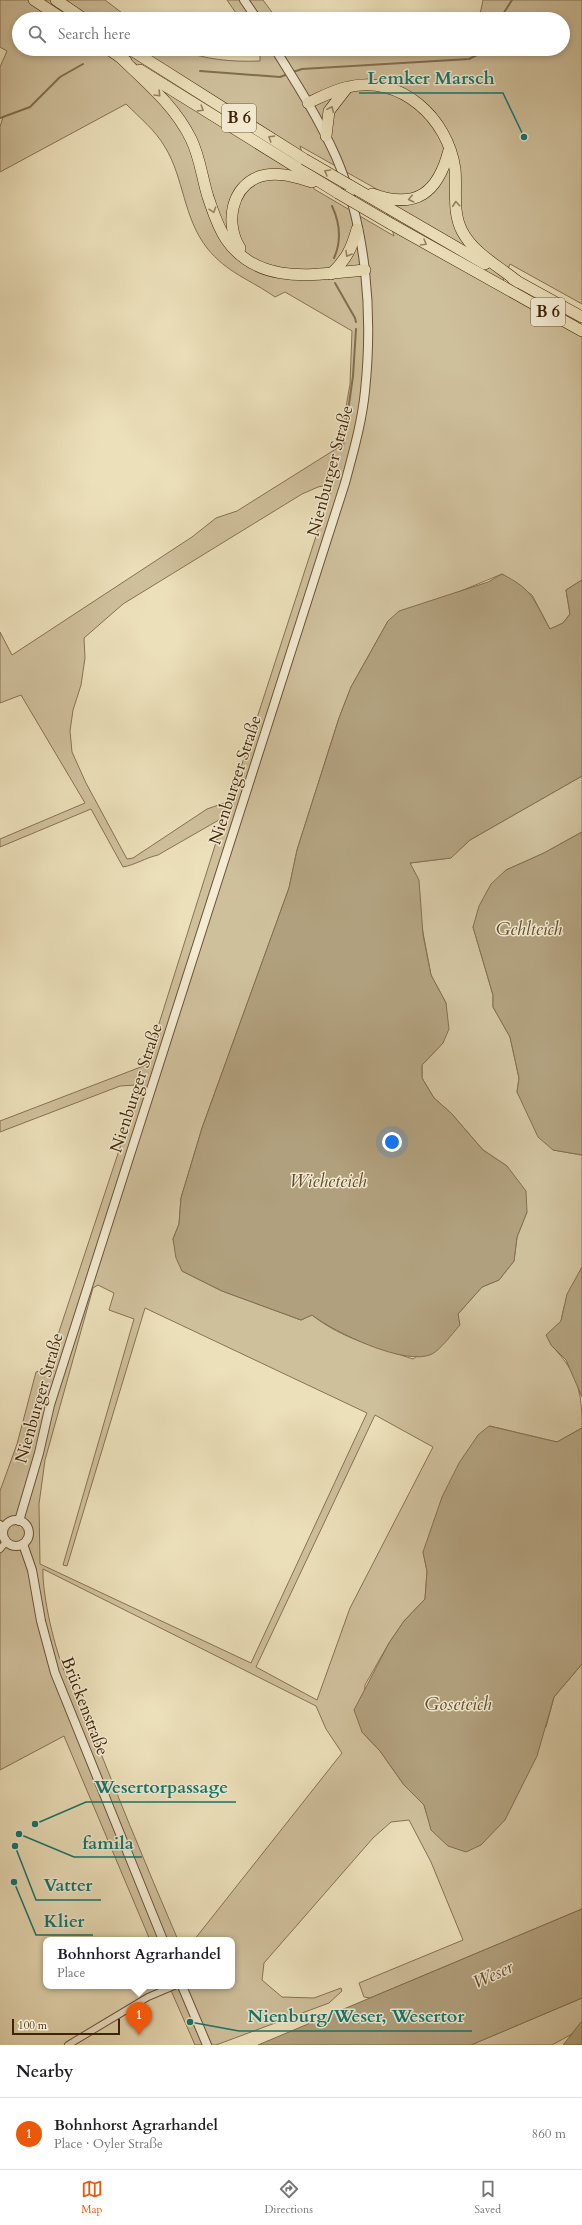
<!DOCTYPE html>
<meta charset="utf-8">
<style>
:root{--surface:#fff;--page:#f2f2f2;--text:#202124;--muted:#757577;--line:#e0e0e0;--accent:#ea580c}
body{margin:0;font-family:Cardo,serif;background:var(--page);color:var(--text)}
.scale{position:absolute;left:12px;bottom:10px;width:108px;box-sizing:border-box;padding-left:4px;border:2px solid #3f2407;border-top:0;font-size:11px;line-height:14px;white-space:nowrap;color:#3f2407;-webkit-text-stroke:3px #f3ebd2;paint-order:stroke}
.you{position:absolute;left:392px;top:1142px;width:14px;height:14px;margin:-10px;border:3px solid #fff;border-radius:50%;background:#1a73e8;box-shadow:0 0 0 6px #1a73e833}
.badge{display:grid;place-items:center;width:26px;height:26px;border-radius:50%;background:var(--accent);color:#fff;font-size:13px;font-weight:700}
.pin{position:absolute;translate:-50% -33px;filter:drop-shadow(0 1px 2px #0008)}
.pin::after{content:'';position:absolute;top:21px;width:14px;height:12px;background:inherit;clip-path:polygon(0 0,100% 0,50% 100%)}
.popup{position:absolute;left:43px;top:1937px;width:192px;height:52px;box-sizing:border-box;display:grid;place-content:center;border-radius:8px;background:var(--surface);filter:drop-shadow(0 1px 3px #0005);font-size:13px;white-space:nowrap;color:var(--muted)}
.popup b{font-size:15px;color:var(--text)}
.popup::after{content:'';position:absolute;left:50%;top:100%;margin-left:-8px;border:8px solid transparent;border-top-color:var(--surface)}
.list{margin:0;padding:0;list-style:none}
h2{display:flex;justify-content:space-between;align-items:center;height:52px;margin:0;padding:0 16px;font-size:17px}
h2 small{font-size:13px;font-weight:400;color:var(--muted)}
.list li{display:grid;grid-template-columns:26px 1fr auto;gap:12px;align-items:center;box-sizing:border-box;height:72px;padding:0 16px;border-top:1px solid var(--line)}
.list b{display:block;font-size:15px;white-space:nowrap}
.list p{margin:0;font-size:13px;white-space:nowrap;color:var(--muted)}
.list em{font-size:13px;font-style:normal;color:var(--muted)}
.icon{flex:none;width:22px;height:22px;fill:none;stroke:currentColor;stroke-width:2;stroke-linecap:round;stroke-linejoin:round}
.map{position:relative;flex:none;width:582px;height:2045px;overflow:hidden}
.search{position:absolute;background:var(--surface);box-shadow:0 2px 6px #0003;left:12px;right:12px;top:12px;height:44px;display:flex;align-items:center;gap:10px;box-sizing:border-box;padding:0 14px;border-radius:22px;color:var(--muted);font-size:15px}
.sheet{height:124px;background:var(--surface)}
nav{display:flex;justify-content:space-around;align-items:center;box-sizing:border-box;height:56px;border-top:1px solid var(--line);background:var(--surface);font-size:11px;color:var(--muted)}
nav a{display:grid;justify-items:center;gap:2px}
nav .on{color:var(--accent)}
.map>svg:first-child{display:block}
.green{fill:#cfc09c;stroke:#877252;fill-rule:evenodd}
.water{fill:#b1a07d;stroke:#836e4e}
.lines{fill:none;stroke-linecap:round;stroke-linejoin:round}
.stream{stroke:#836e4e;stroke-width:2}
.minor-casing{stroke:#6a5334;stroke-width:8}
.tertiary-casing{stroke:#6a5334;stroke-width:10}
.trunk-casing{stroke:#3f2407;stroke-width:12}
.minor{stroke:#f3ebd2;stroke-width:6}
.tertiary{stroke:#f3ebd2;stroke-width:8}
.trunk{stroke:#ece0ba;stroke-width:11}
.trunk-bridge-casing{stroke:#3f2407;stroke-width:12;stroke-linecap:butt}
.trunk-bridge{stroke:#ece0ba;stroke-width:11}
.oneway{stroke:#968260}
.labels{text-anchor:middle;dominant-baseline:central;stroke-width:3;stroke-linejoin:round;paint-order:stroke}
.shield{fill:#f3ebd2;stroke:#756044;stroke-width:1}
.shield-label{font-size:16px;font-weight:bold;fill:#3f2407}
.street-label{font-size:17px;fill:#3f2407;stroke:#f3ebd2}
.water-label{font-size:18px;font-style:italic;fill:#61492a;stroke:#f3ebd2}
.leader{fill:none;stroke:#0f766e;stroke-width:1.5}
.callout-dot{fill:#0f766e;stroke:#f3ebd2;stroke-width:1.5}
.callout-label{font-size:18px;text-anchor:middle;font-weight:bold;fill:#0f766e;stroke:#f3ebd2;stroke-width:3;stroke-linejoin:round;paint-order:stroke}
</style>
<div class="map">
<svg width="582" height="2045" viewBox="0 0 582 2045">
<rect width="100%" height="100%" fill="#ece0ba"/>
<filter id="stains"><feTurbulence type="fractalNoise" baseFrequency=".005" numOctaves="4"/><feColorMatrix values="0 0 0 0 .2 0 0 0 0 .09 0 0 0 0 .02 0 0 0 .5 -.17"/></filter>
<radialGradient id="worn" r=".72"><stop offset=".6" stop-color="#630" stop-opacity="0"/><stop offset="1" stop-color="#630" stop-opacity=".3"/></radialGradient>
<!-- green -->
<g class="green">
<path d="M0,0H105L130,19H19V49H179C205,60 232,62 260,61V55L257,49H563V19H479L483,0H582V304L510,264L500,288L582,337V580L566,590L570,614L563,623L550,629L532,595L502,574L388,621L351,687L339,718L297,850L289,888L202,1128L181,1198L179,1224L173,1239L182,1271L222,1291L301,1320L312,1315C342,1339 377,1347 413,1359L459,1325L458,1314L482,1287L499,1280L514,1261L517,1237L527,1212L507,1166L483,1150L451,1113L434,1098L422,1078V1065L443,1043L446,1003L431,975L410,863L450,858L470,840L582,776V832L544,853L506,870L473,927L493,995V1007L510,1037L519,1078L517,1092L553,1150L582,1155V1267L564,1307L561,1321L555,1329L551,1345C578,1373 582,1391 582,1428L557,1442L490,1426L423,1552L427,1571L425,1599L404,1621L389,1643L365,1685L362,1732L380,1751L404,1785L424,1805L432,1830L546,1727L554,1697L582,1664V1909L370,1998L364,1997L359,1983L463,1940L431,1862L409,1820L391,1822L373,1838L264,1963L262,1980L282,1997L314,1998L341,1988L342,1991L329,2003L216,2045H195L169,1986H232V1940H194L342,1753L326,1729L316,1706L43,1569C42,1595 55,1651 66,1675C71,1686 78,1696 83,1707C113,1786 145,1863 178,1940H150L64,1736L0,1770V1491L17,1444L36,1372L47,1368L138,1093L136,1085L120,1086L0,1132V1121L146,1065L224,817L158,855C145,858 135,865 123,867L91,809L0,847V839L85,803L21,695L0,703V632L12,655L192,537L216,518L237,511L339,447L350,384L352,331L285,292L275,297C251,280 227,273 207,248C183,217 184,178 165,147C155,130 140,118 126,104L0,172V127L3,117L0,118V67L7,51L0,47ZM300,146L380,191L394,236L314,189ZM333,484L230,801L207,809L133,858L127,859L86,783L72,752L70,731L73,710L81,685L85,658L84,638L123,604L302,494L318,487ZM98,1285L114,1293L109,1310L134,1319L63,1565L67,1566L145,1308L367,1413L251,1663L40,1564L39,1504L45,1460L93,1288ZM375,1415L433,1447L350,1608L317,1700L256,1667Z"/>
<polygon points="227,0 263,0 277,19 240,19"/>
<polygon points="582,1998 582,2021 580,2026 572,2034 552,2045 471,2045"/>
</g>
<!-- water -->
<g class="water">
<path d="M502,574C535,591 533,600 550,629L563,623L570,614L566,590L582,580V776L470,840L451,858L410,863L419,880L423,935L431,975L446,1003L449,1029L443,1043L422,1065V1078L434,1098L451,1113L483,1150L507,1166L526,1191L527,1212L517,1237L514,1261L499,1280L482,1287L458,1314L460,1325C453,1333 440,1350 432,1354C406,1367 334,1332 312,1315L301,1320L222,1291L182,1271L176,1258L173,1239L179,1224L181,1198L202,1128L289,888L297,850L339,718L351,687L388,621L399,611L488,582Z"/>
<polygon points="582,832 582,1155 553,1150 538,1137 517,1092 519,1078 510,1037 493,1007 493,995 473,927 479,906 491,884 506,870 544,853"/>
<polygon points="582,1267 582,1397 566,1360 551,1345 546,1335 561,1321 567,1294"/>
<polygon points="489,1426 557,1442 582,1428 582,1664 554,1697 537,1756 505,1820 481,1845 466,1852 448,1846 431,1830 424,1805 404,1785 380,1751 362,1732 354,1710 389,1643 404,1621 425,1599 427,1571 423,1552 442,1497 459,1463 478,1435"/>
<polygon points="582,1909 582,1998 471,2045 258,2045"/>
<polygon points="582,2021 582,2045 563,2045"/>
</g>
<g class="lines">
<!-- stream -->
<g class="stream">
<polyline points="500,19 512,0"/>
<polyline points="200,71 280,77 288,74"/>
<polyline points="293,72 302,69 469,59 479,54 482,49"/>
<polyline points="0,118 30,107 60,77 83,64"/>
<path d="M332,206C340,223 342,240 334,258"/>
<polyline points="335,283 355,318 356,322"/>
<polyline points="343,446 353,376 356,329"/>
</g>
<defs>
<g id="minor">
<polyline points="0,1524 5,1527"/>
<polyline points="0,1549 6,1542"/>
<polyline points="68,2045 148,1997 174,1986"/>
</g>
<g id="tertiary">
<polyline points="244,0 257,19"/>
<circle cx="16" cy="1533" r="13"/>
<path d="M19,1521L39,1453L50,1405L345,483C353,453 362,422 365,391C373,314 367,229 336,157C319,119 297,84 275,49"/>
<polyline points="23,1544 32,1570 41,1621 55,1673 163,1940"/>
<polyline points="182,1986 207,2045"/>
</g>
<g id="trunk">
<polyline points="34,0 63,19"/>
<polyline points="56,0 84,19"/>
<polyline points="108,49 126,61"/>
<polyline points="130,49 304,159"/>
<path d="M120,57C146,82 175,106 191,139C200,157 202,178 208,197C213,211 217,226 226,239C259,287 316,274 365,270"/>
<polyline points="140,70 338,193"/>
<path d="M308,103C321,97 334,90 348,87C400,74 448,118 455,169C457,190 452,212 462,231C473,253 500,267 518,282"/>
<polyline points="326,136 329,111 346,89"/>
<polyline points="349,185 485,264"/>
<path d="M372,194C416,210 438,193 449,150"/>
<polyline points="391,224 582,331"/>
<path d="M240,248C225,225 230,186 261,176C278,171 295,177 312,182"/>
<path d="M331,274C346,260 352,248 357,229"/>
<polyline points="513,279 582,317"/>
</g>
</defs>
<!-- minor casing -->
<use href="#minor" class="minor-casing"/>
<!-- tertiary casing -->
<use href="#tertiary" class="tertiary-casing"/>
<!-- trunk casing -->
<use href="#trunk" class="trunk-casing"/>
<!-- minor -->
<use href="#minor" class="minor"/>
<!-- tertiary -->
<use href="#tertiary" class="tertiary"/>
<!-- trunk -->
<use href="#trunk" class="trunk"/>
<defs>
<g id="trunk-bridge">
<polyline points="304,159 349,185"/>
<polyline points="338,193 391,224"/>
</g>
</defs>
<!-- trunk-bridge casing -->
<use href="#trunk-bridge" class="trunk-bridge-casing"/>
<!-- trunk-bridge -->
<use href="#trunk-bridge" class="trunk-bridge"/>
</g>
<!-- one-way arrows -->
<defs><path id="oneway-chevron" d="M-2-3.5L2.5 0L-2 3.5" fill="none" stroke-width="1.6" stroke-linecap="round" stroke-linejoin="round"/></defs>
<g class="oneway">
<use href="#oneway-chevron" transform="translate(158 94) rotate(46)"/>
<use href="#oneway-chevron" transform="translate(201 109) rotate(32)"/>
<use href="#oneway-chevron" transform="translate(331 109) rotate(-65)"/>
<use href="#oneway-chevron" transform="translate(271 138) rotate(-148)"/>
<use href="#oneway-chevron" transform="translate(327 172) rotate(-150)"/>
<use href="#oneway-chevron" transform="translate(411 199) rotate(167)"/>
<use href="#oneway-chevron" transform="translate(456 204) rotate(-95)"/>
<use href="#oneway-chevron" transform="translate(213 210) rotate(71)"/>
<use href="#oneway-chevron" transform="translate(424 243) rotate(30)"/>
<use href="#oneway-chevron" transform="translate(348 254) rotate(121)"/>
</g>
<g class="labels">
<!-- shield labels -->
<g class="shield">
<rect x="222" y="104" width="34" height="28" rx="3"/>
<rect x="531" y="298" width="34" height="28" rx="3"/>
</g>
<g class="shield-label">
<text x="239" y="118">B 6</text>
<text x="548" y="312">B 6</text>
</g>
<!-- street labels -->
<g class="street-label">
<text transform="translate(330 471) rotate(-75)">Nienburger Straße</text>
<text transform="translate(235 780) rotate(-72)">Nienburger Straße</text>
<text transform="translate(136 1088) rotate(-72)">Nienburger Straße</text>
<text transform="translate(39 1398) rotate(-74)">Nienburger Straße</text>
<text transform="translate(85 1706) rotate(69)">Brückenstraße</text>
</g>
<!-- water labels -->
<g class="water-label">
<text x="529" y="929">Gehlteich</text>
<text x="328" y="1181">Wieheteich</text>
<text x="458" y="1704">Goseteich</text>
<text transform="translate(493 1975) rotate(-25)">Weser</text>
</g>
</g>
<!-- callouts -->
<path class="leader" d="M524 137L503 93H359M35 1824L86 1802H236M19 1834L74 1857H142M15 1846L36 1900H101M14 1882L36 1935H93M190 2022L239 2031H472"/>
<g class="callout-dot">
<circle cx="524" cy="137" r="4"/>
<circle cx="35" cy="1824" r="4"/>
<circle cx="19" cy="1834" r="4"/>
<circle cx="15" cy="1846" r="4"/>
<circle cx="14" cy="1882" r="4"/>
<circle cx="190" cy="2022" r="4"/>
</g>
<g class="callout-label">
<text x="431" y="84">Lemker Marsch</text>
<text x="161" y="1793">Wesertorpassage</text>
<text x="108" y="1849">famila</text>
<text x="68" y="1891">Vatter</text>
<text x="64" y="1927">Klier</text>
<text x="356" y="2022">Nienburg/Weser, Wesertor</text>
</g>
<rect width="100%" height="100%" filter="url(#stains)"/>
<rect width="100%" height="100%" fill="url(#worn)"/>
</svg>
<div class="scale">100 m</div>
<div class="you"></div>
<div class="pin badge" style="left:139px;top:2035px">1</div>
<div class="popup"><b>Bohnhorst Agrarhandel</b>Place</div>
<div class="search"><svg class="icon" aria-label="search" viewBox="0 0 24 24"><circle cx="10" cy="10" r="6"/><path d="M15 15l6 6"/></svg>Search here</div>
</div>
<section class="sheet">
<h2>Nearby<small></small></h2>
<ul class="list">
<li><span class="badge">1</span><div><b>Bohnhorst Agrarhandel</b><p>Place · Oyler Straße</p></div><em>860 m</em></li>
</ul>
</section>
<nav>
<a class="on"><svg class="icon" aria-label="map" viewBox="0 0 24 24"><path d="M3 6l6-2 6 2 6-2v14l-6 2-6-2-6 2zM9 4v14M15 6v14"/></svg>Map</a>
<a><svg class="icon" aria-label="directions" viewBox="0 0 24 24"><path d="M12 3l9 9-9 9-9-9zM9 14v-3h6M13 9l2 2-2 2"/></svg>Directions</a>
<a><svg class="icon" aria-label="saved" viewBox="0 0 24 24"><path d="M7 4h10v16l-5-4-5 4z"/></svg>Saved</a>
</nav>
